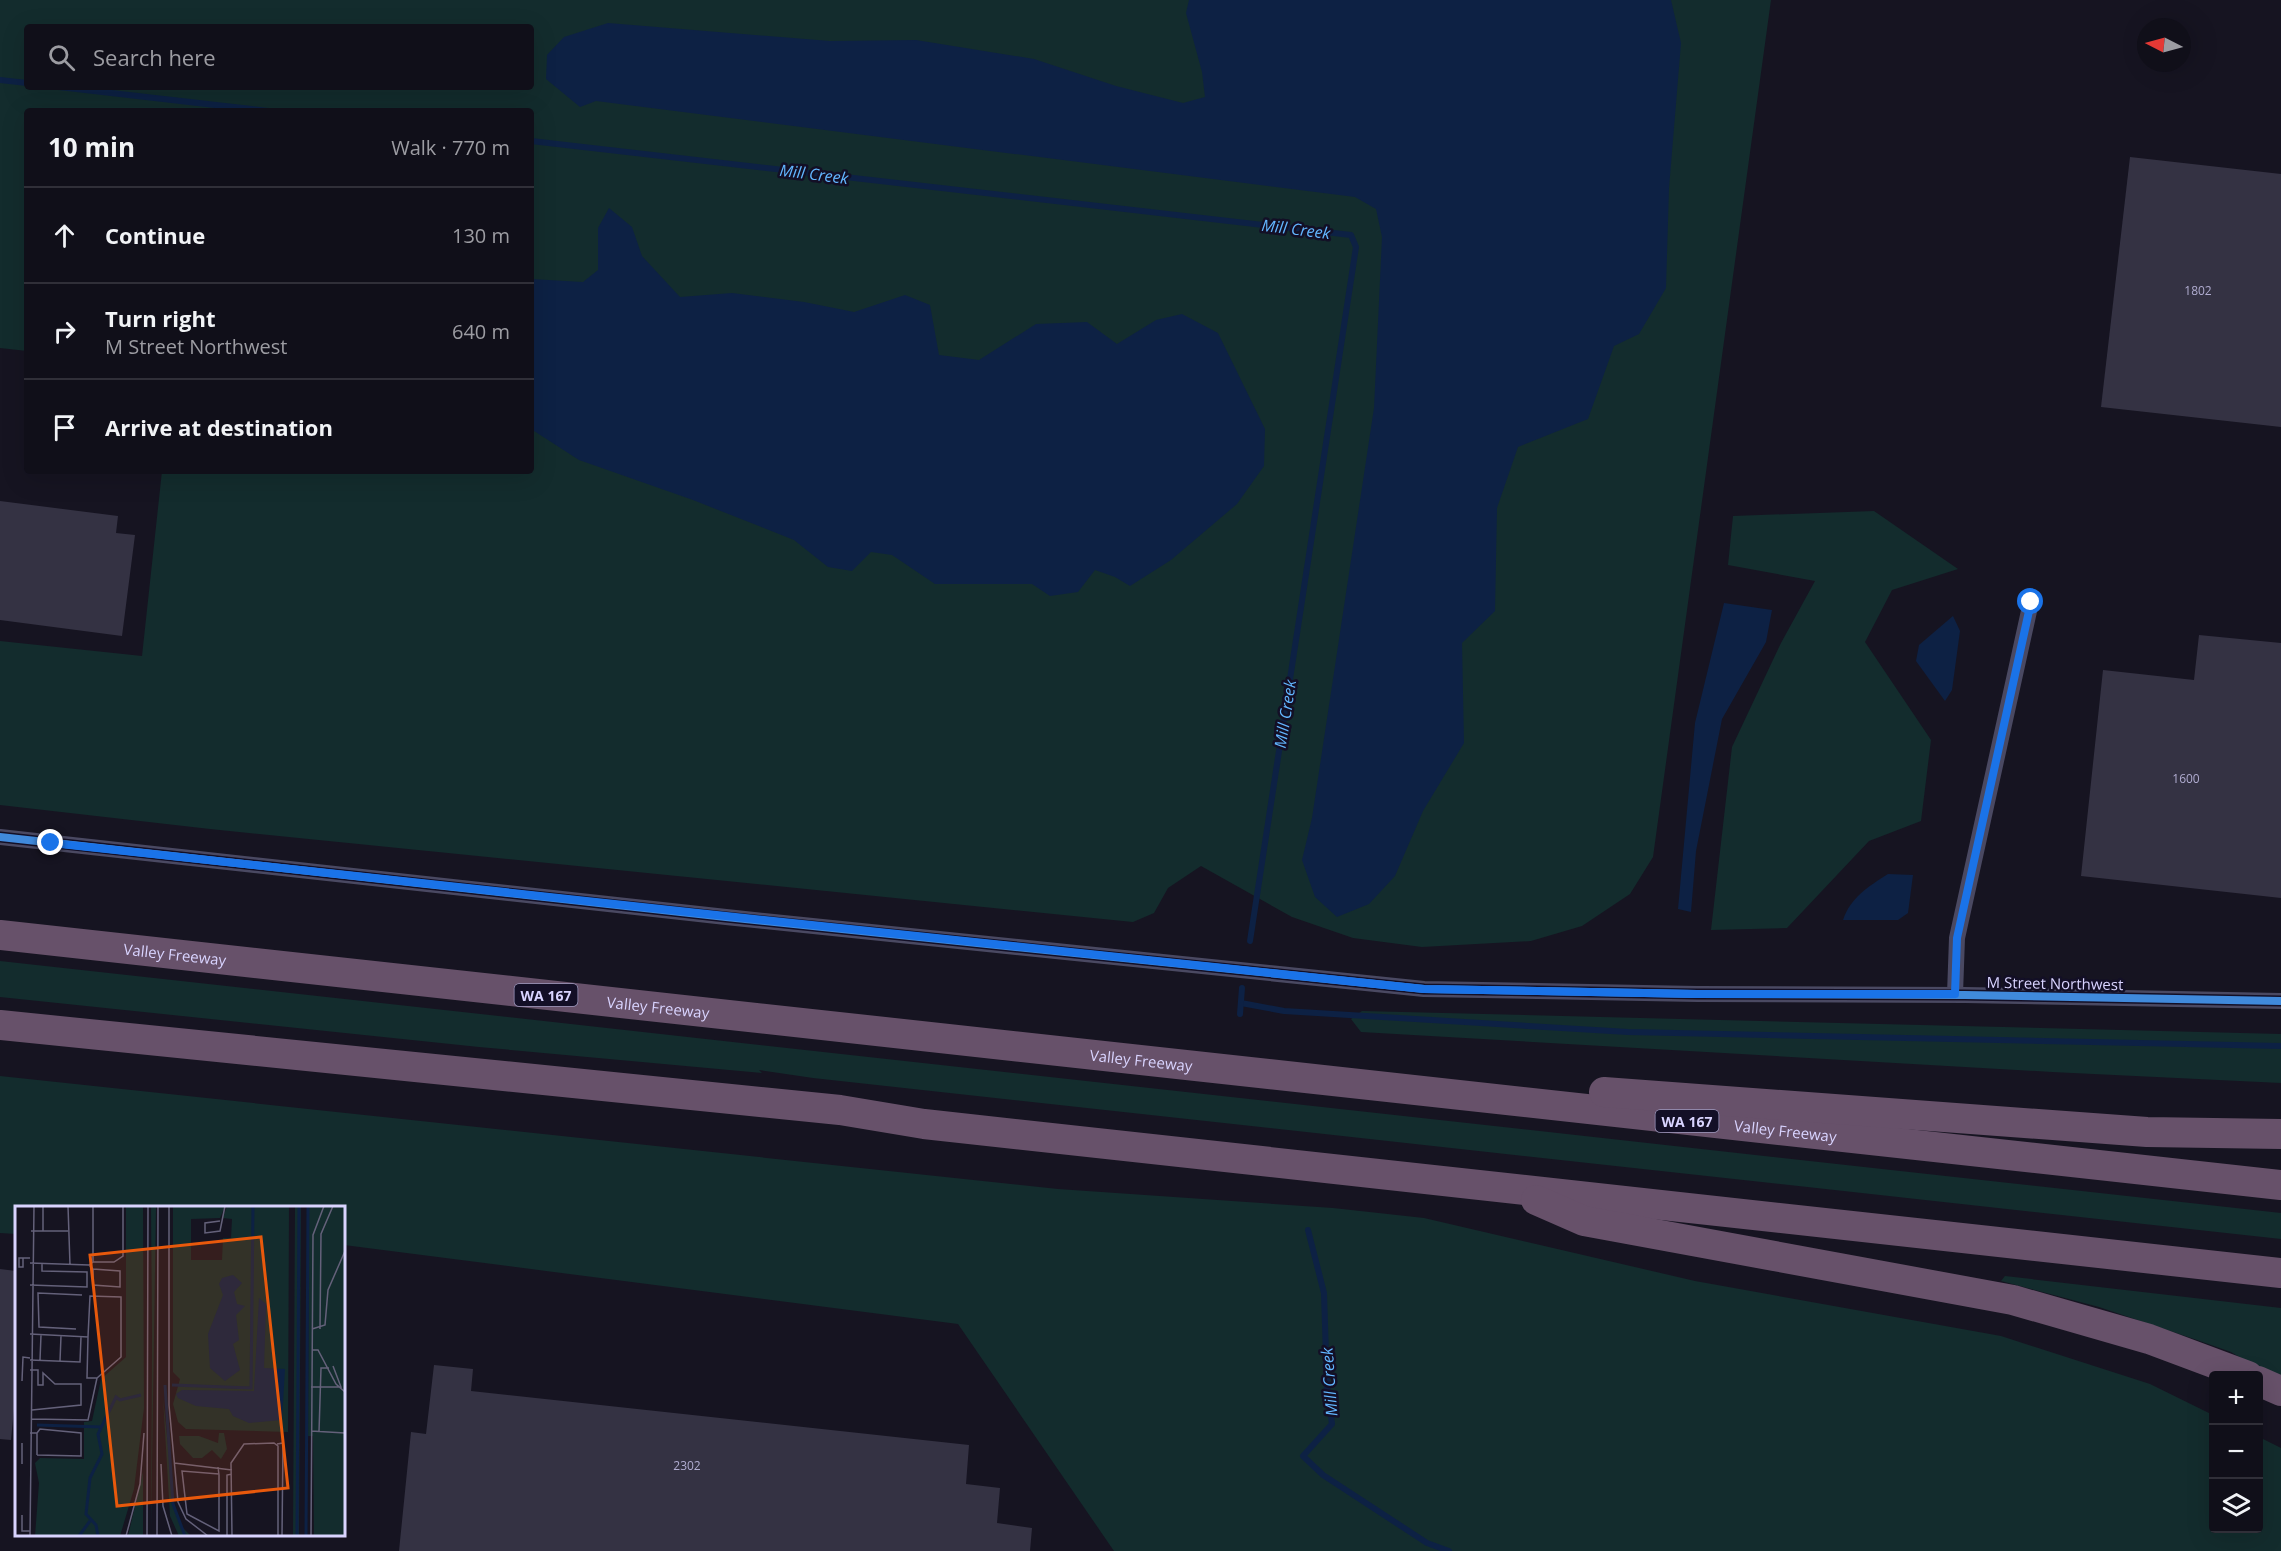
<!DOCTYPE html>
<meta charset="utf-8">
<style>
:root{--surface:#100f19;--page:#191822;--text:#f1f3f6;--muted:#9c9ca2;--line:#302f38}
body{margin:0;font-family:"Open Sans",sans-serif;background:var(--page);color:var(--text)}
.controls{position:absolute;right:18px;bottom:18px;display:grid;overflow:hidden;border-radius:6px;box-shadow:0 6px 24px #0002}
.controls button{width:54px;height:54px;display:grid;place-items:center;padding:0;border:0;border-bottom:2px solid var(--line);background:var(--surface);color:var(--text);font:30px sans-serif}
.compass{position:absolute;left:2137px;top:18px;width:54px;height:54px;border-radius:50%;background:var(--surface);box-shadow:0 6px 24px #0002;rotate:276deg}
.stop{position:absolute;width:18px;height:18px;margin:-14px;border:4px solid #1a73e8;border-radius:50%;background:#fff}
.stop.end{background:#1a73e8;border-color:#fff;box-shadow:0 2px 6px #0008}
.list{margin:0;padding:0;list-style:none}
h2{display:flex;justify-content:space-between;align-items:center;height:78px;margin:0;padding:0 24px;font-size:26px}
h2 small{font-size:20px;font-weight:400;color:var(--muted)}
.list li{display:grid;grid-template-columns:39px 1fr auto;gap:18px;align-items:center;box-sizing:border-box;height:96px;padding:0 24px;border-top:2px solid var(--line)}
.list b{display:block;font-size:22px;white-space:nowrap}
.list p{margin:0;font-size:20px;white-space:nowrap;color:var(--muted)}
.list em{font-size:20px;font-style:normal;color:var(--muted)}
.icon{flex:none;width:33px;height:33px;fill:none;stroke:currentColor;stroke-width:2;stroke-linecap:round;stroke-linejoin:round}
.map{position:relative;flex:none;width:2281px;height:1551px;overflow:hidden}
.search{position:absolute;background:var(--surface);box-shadow:0 6px 24px #0002;left:24px;top:24px;width:510px;height:66px;display:flex;align-items:center;gap:15px;box-sizing:border-box;padding:0 21px;border-radius:6px;color:var(--muted);font-size:22px}
.panel{position:absolute;background:var(--surface);box-shadow:0 6px 24px #0002;left:24px;top:108px;width:510px;height:366px;border-radius:6px}
.map>svg:first-child{display:block}
.green{fill:#132c2d;fill-rule:evenodd}
.water{fill:#0d2144}
.lines{fill:none;stroke-linecap:round;stroke-linejoin:round}
.stream{stroke:#0d2144;stroke-width:6}
.building{fill:#343243}
.street{stroke:#4a4962;stroke-width:16}
.highway{stroke:#67516a;stroke-width:30}
.cycleway-casing{stroke:#130f26;stroke-width:11}
.cycleway{stroke:#408adc;stroke-width:8}
.route{stroke:#1a73e8;stroke-width:8}
.labels{text-anchor:middle;dominant-baseline:central;stroke-width:5;stroke-linejoin:round;paint-order:stroke}
.number-label{font-size:12px;fill:#b0acd0}
.shield{fill:#130f26;stroke:#9e99be;stroke-width:1.5}
.shield-label{font-size:14px;font-weight:bold;fill:#d9d4ff}
.street-label{font-size:15px;fill:#d9d4ff;stroke:#130f26}
.water-label{font-size:16px;font-style:italic;fill:#62b6ff;stroke:#130f26}
.inset-river{fill:none;stroke:#0d2144;stroke-width:3}
.inset-road{fill:none;stroke:#64617a;stroke-width:1.5}
.view{fill:#e8590c;fill-opacity:0.15;stroke:#e8590c;stroke-width:3}
.inset-edge{fill:none;stroke:#d9d4ff;stroke-width:3}
</style>
<div class="map">
<svg width="2281" height="1551" viewBox="0 0 2281 1551">
<rect width="100%" height="100%" fill="#161421"/>
<!-- green -->
<g class="green">
<path d="M0,0H1771L1653,857L1630,894L1582,926L1531,941L1422,947L1353,938L1292,917L1201,866L1168,888L1154,913L1133,922L210,829L0,805V641L142,656L162,471H531V111H27V351L0,348ZM27,27H531V87H27Z"/>
<polygon points="1874,511 1958,569 1892,590 1865,642 1931,740 1921,821 1869,841 1787,928 1711,930 1732,747 1781,643 1815,581 1728,565 1733,516"/>
<polygon points="0,961 2281,1213 2281,1239 813,1078 759,1070 762,1073 479,1047 0,997"/>
<polygon points="1362,1011 2281,1034 2281,1083 2052,1072 1361,1032 1351,1019"/>
<polygon points="0,1076 1058,1189 1333,1208 1424,1218 1695,1281 2001,1336 2150,1384 2213,1415 2214,1528 2258,1528 2259,1437 2281,1448 2281,1551 1114,1551 958,1324 344,1245 344,1208 16,1208 16,1234 0,1233"/>
<polygon points="2005,1276 2281,1308 2281,1376 2258,1368 2231,1352 2197,1340 2099,1307 2001,1281"/>
</g>
<!-- water -->
<g class="water">
<polygon points="1189,0 1671,0 1681,43 1669,188 1666,288 1639,334 1614,346 1588,419 1518,447 1497,508 1495,611 1462,643 1464,743 1423,811 1395,876 1369,904 1337,917 1315,897 1302,860 1312,818 1374,408 1382,237 1376,209 1355,197 596,101 580,107 546,79 547,55 564,37 608,23 830,41 916,40 1034,59 1116,86 1183,103 1205,97 1202,72 1186,13"/>
<polygon points="609,208 632,227 642,256 680,297 732,293 804,302 854,312 905,295 930,305 939,355 979,360 1036,324 1087,322 1117,344 1156,320 1182,314 1218,333 1265,429 1264,466 1237,504 1171,560 1130,586 1115,577 1095,570 1078,592 1050,596 1032,584 935,584 892,555 871,552 852,571 828,567 794,540 693,500 579,460 531,429 531,279 583,282 598,270 598,228"/>
<polygon points="1724,603 1772,610 1766,642 1722,719 1696,851 1691,912 1678,909 1695,723"/>
<polygon points="1953,616 1960,631 1952,690 1945,701 1916,661 1919,645"/>
<path d="M1888,874L1913,875L1908,913L1898,920H1843C1850,898 1869,886 1888,874Z"/>
</g>
<g class="lines">
<!-- stream -->
<g class="stream">
<polyline points="0,80 27,83"/>
<polyline points="59,87 268,111"/>
<polyline points="531,141 1351,235 1356,247 1250,941"/>
<polyline points="1241,1003 1284,1011 1628,1032 2281,1046"/>
<polyline points="1240,1014 1242,988"/>
<polyline points="1308,1230 1324,1293 1327,1386 1332,1424 1303,1456 1323,1475 1427,1543 1449,1551"/>
</g>
</g>
<!-- building -->
<g class="building">
<polygon points="2130,157 2281,174 2281,427 2101,407"/>
<polygon points="0,501 118,516 116,533 135,535 122,636 0,620"/>
<polygon points="2199,635 2281,643 2281,898 2081,876 2103,670 2194,680"/>
<polygon points="0,1269 16,1271 16,1388 11,1440 0,1439"/>
<polygon points="434,1365 473,1369 471,1391 969,1445 966,1484 1000,1488 997,1523 1032,1528 1030,1551 399,1551 411,1432 426,1434"/>
</g>
<g class="lines">
<!-- street -->
<g class="street">
<polyline points="0,837 726,917 1424,989 1697,994 1965,995 2281,1001"/>
<polyline points="1955,994 1957,938 2031,602"/>
</g>
<!-- highway -->
<g class="highway">
<path id="s1" d="M0,935L2281,1185"/>
<polyline points="0,1025 840,1110 924,1124 2281,1273"/>
<polyline points="1604,1092 2147,1132 2281,1134"/>
<polyline points="1536,1200 1584,1221 2013,1300 2149,1339 2248,1376"/>
<polyline points="2258,1381 2281,1391"/>
</g>
<defs>
<polyline id="cycleway" points="0,837 726,917 1424,989 1697,994 1965,995 2281,1001"/>
</defs>
<!-- cycleway casing -->
<use href="#cycleway" class="cycleway-casing"/>
<!-- cycleway -->
<use href="#cycleway" class="cycleway"/>
</g>
<g class="lines">
<!-- route -->
<polyline class="route" points="51,843 726,916 1424,989 1697,994 1955,994 1957,938 2031,602"/>
</g>
<g class="labels">
<!-- number labels -->
<g class="number-label">
<text x="2198" y="290">1802</text>
<text x="2186" y="778">1600</text>
<text x="687" y="1465">2302</text>
</g>
<!-- shield labels -->
<g class="shield">
<rect x="514.5" y="984" width="63" height="22" rx="4.5"/>
<rect x="1655.5" y="1110" width="63" height="22" rx="4.5"/>
</g>
<g class="shield-label">
<text x="546" y="995">WA 167</text>
<text x="1687" y="1121">WA 167</text>
</g>
<!-- street labels -->
<g class="street-label">
<text stroke="none"><textPath href="#s1" startOffset="176">Valley Freeway</textPath></text>
<text transform="translate(2055 983) rotate(1)">M Street Northwest</text>
<text stroke="none"><textPath href="#s1" startOffset="662">Valley Freeway</textPath></text>
<text stroke="none"><textPath href="#s1" startOffset="1148">Valley Freeway</textPath></text>
<text stroke="none"><textPath href="#s1" startOffset="1796">Valley Freeway</textPath></text>
</g>
<!-- water labels -->
<g class="water-label">
<text transform="translate(814 174) rotate(7)">Mill Creek</text>
<text transform="translate(1296 229) rotate(7)">Mill Creek</text>
<text transform="translate(1285 714) rotate(-81)">Mill Creek</text>
<text transform="translate(1329 1382) rotate(-94)">Mill Creek</text>
</g>
</g>
<!-- overview -->
<g transform="translate(15 1206)">
<rect width="330" height="330" fill="#161421"/>
<path d="M111,0H128L129,202L119,283L105,330H20L24,277L20,257L25,252L69,253V216L77,215L86,173L111,151ZM136,0H141L136,330L137,128ZM158,0H210L205,12L176,13V54H207L208,32H216L217,13L208,12L212,0H274L273,226L171,223L163,216L158,198L165,173L158,166ZM280,0H286L284,330H278ZM294,0H330V330H299L298,230H293ZM148,192L160,304L167,321L176,330H164L155,310ZM204,227H209L212,243L206,253L197,244L187,252H178L165,238L164,230H184L203,237ZM128,266V330H113Z" fill="#132c2d"/>
<path d="M218,69L227,77L219,86L222,98L230,100L221,109L224,134L218,138L225,164L210,175L195,162L193,128L208,89L204,78L207,72ZM244,92L251,98L249,162L270,163L267,214L234,217L218,210L214,203L181,200L163,192L161,188L167,184L239,185Z" fill="#0d2144"/>
<path class="inset-river" d="M150,179L158,298L170,330M157,179L236,182L238,0M22,219L87,221M64,330L75,315M83,330L81,319L71,308L75,272L87,248L83,228L101,191L105,194L126,189M282,330L284,0M291,330L293,0"/>
<path class="inset-road" d="M53,0L55,59M154,0V199L163,296L171,313L193,330M205,15L190,17V27L205,25L210,0M16,25H53M28,25V0M8,52V61H4V52H15M78,56H99L108,50V0M15,57L74,59M74,59L78,63V79L105,81V65L78,63M74,59L78,56V0M15,79L72,81V66L27,65V58M61,123L24,121L23,87L67,89M297,123L310,119L313,84L330,45M305,123L306,28L318,0M15,128L73,131L75,90L106,91V151L82,172H72L73,131M297,144H303L321,178L330,186M15,154L65,156L66,131M25,154L26,129M45,155L46,130M15,164H23V179H28V167L40,178H66V199L17,204M7,175L8,151L15,152M296,181H326L318,160M0,201V221M16,213L73,214L82,172M296,225L330,227M304,226L306,162H314M15,227H22V249M22,227L25,223L66,227V250L22,249M7,237V258M262,238L268,237L267,330M159,257L217,264M146,258L148,300L157,330M203,261L204,269V325L172,308L167,265L204,268M7,309V325H15M15,330L19,0M111,330L125,278L129,227M132,330L133,0M142,330L143,0M212,330V269L217,268M217,330L216,257L229,238L259,237L263,240V330M296,330L298,29L309,0"/>
<path class="view" d="M246,31L273,282L102,300L75,49Z"/>
<rect width="330" height="330" class="inset-edge"/>
</g>
</svg>
<div class="controls">
<button>+</button>
<button>−</button>
<button><svg class="icon" aria-label="layers" viewBox="0 0 24 24"><path d="M12 4l9 5-9 5-9-5zM3 14l9 5 9-5"/></svg></button>
</div>
<svg class="compass" viewBox="-18 -18 36 36"><path d="M0-13l5 13h-10z" fill="#e53935"/><path d="M0 13l5-13h-10z" fill="#9c9ca2"/></svg>
<div class="stop" style="left:2031px;top:602px"></div>
<div class="stop end" style="left:51px;top:843px"></div>
<div class="search"><svg class="icon" aria-label="search" viewBox="0 0 24 24"><circle cx="10" cy="10" r="6"/><path d="M15 15l6 6"/></svg>Search here</div>
<section class="panel">
<h2>10 min<small>Walk · 770 m</small></h2>
<ul class="list">
<li><svg class="icon" aria-label="ahead" viewBox="0 0 24 24"><path d="M12 20V5M6 11l6-6 6 6"/></svg><div><b>Continue</b></div><em>130 m</em></li>
<li><svg class="icon" aria-label="right" viewBox="0 0 24 24"><path d="M7 20v-9h11M14 6l5 5-5 5"/></svg><div><b>Turn right</b><p>M Street Northwest</p></div><em>640 m</em></li>
<li><svg class="icon" aria-label="arrive" viewBox="0 0 24 24"><path d="M6 21V4h12l-3 4 3 4H6"/></svg><div><b>Arrive at destination</b></div></li>
</ul>
</section>
</div>
